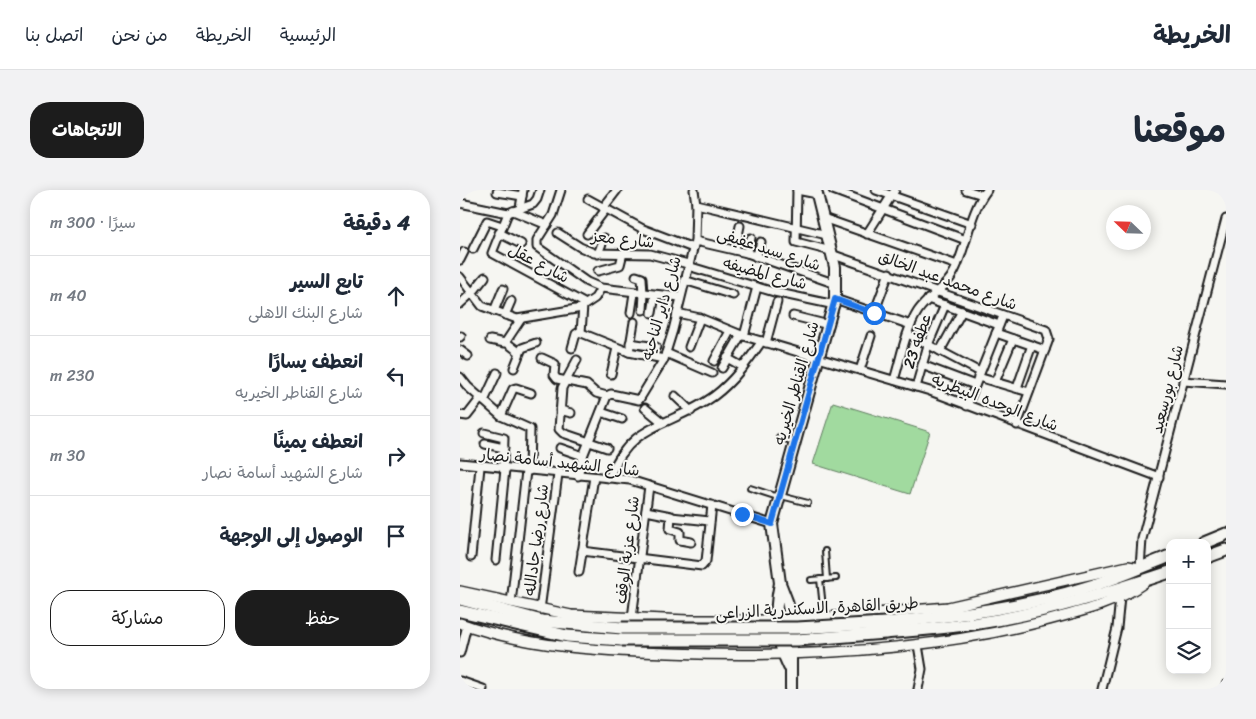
<!DOCTYPE html>
<html lang="ar">
<meta charset="utf-8">
<style>
:root{--surface:#fff;--page:#f2f2f3;--text:#1f2937;--muted:#747a83;--line:#e0e1e3;--accent:#1c1c1c}
body{margin:0;font-family:Sriracha,"Playpen Sans Arabic",sans-serif;background:var(--page);color:var(--text);direction:rtl}
.controls{position:absolute;right:15px;bottom:15px;display:grid;overflow:hidden;border-radius:10px;box-shadow:0 2px 12px #0003}
.controls button{width:45px;height:45px;display:grid;place-items:center;padding:0;border:0;border-bottom:1px solid var(--line);background:var(--surface);color:var(--text);font:25px sans-serif}
.compass{position:absolute;left:646px;top:15px;width:45px;height:45px;border-radius:50%;background:var(--surface);box-shadow:0 2px 12px #0003;rotate:293deg}
.stop{position:absolute;width:15px;height:15px;margin:-11px;border:4px solid #1a73e8;border-radius:50%;background:#fff}
.stop.end{background:#1a73e8;border-color:#fff;box-shadow:0 1px 5px #0008}
.list{margin:0;padding:0;list-style:none}
h2{display:flex;justify-content:space-between;align-items:center;height:65px;margin:0;padding:0 20px;font-size:21px}
h2 small{font-size:16px;font-weight:400;color:var(--muted)}
.list li{display:grid;grid-template-columns:32px 1fr auto;gap:15px;align-items:center;box-sizing:border-box;height:80px;padding:0 20px;border-top:1px solid var(--line)}
.list b{display:block;font-size:19px;white-space:nowrap}
.list p{margin:0;font-size:16px;white-space:nowrap;color:var(--muted)}
.list em{font-size:16px;font-style:normal;color:var(--muted)}
.actions{display:flex;gap:10px;padding:15px 20px}
.actions a{flex:1;padding:11px 0;border:1px solid var(--accent);border-radius:20px;text-align:center;font-size:18px;color:var(--accent)}
.actions .main{background:var(--accent);color:#fff}
.icon{flex:none;width:28px;height:28px;fill:none;stroke:currentColor;stroke-width:2;stroke-linecap:round;stroke-linejoin:round}
.map{position:relative;flex:none;width:766px;height:499px;overflow:hidden;direction:ltr;border-radius:20px}
header{display:flex;align-items:center;gap:30px;box-sizing:border-box;height:70px;padding:0 25px;background:var(--surface);border-bottom:1px solid var(--line)}
header strong{font-size:24px}
nav{display:flex;gap:28px;margin-inline-start:auto;font-size:18px}
.intro{display:flex;align-items:center;justify-content:space-between;box-sizing:border-box;height:120px;padding:0 30px}
h1{margin:0;font-size:35px}
.button{padding:12px 22px;border-radius:20px;background:var(--accent);color:#fff;font-size:18px;font-weight:700}
main{display:flex;gap:30px;padding:0 30px}
aside{flex:1;background:var(--surface);border-radius:20px;box-shadow:0 2px 12px #0003}
.map>svg:first-child{display:block}
.green{fill:#a1da9f;stroke:#5e7b5e}
.lines{fill:none;stroke-linecap:round;stroke-linejoin:round}
.service-casing{stroke:#1c1c1c;stroke-width:8}
.minor-casing{stroke:#1c1c1c;stroke-width:11}
.tertiary-casing{stroke:#1c1c1c;stroke-width:12}
.secondary-casing{stroke:#1c1c1c;stroke-width:14}
.trunk-casing{stroke:#1c1c1c;stroke-width:15}
.service{stroke:#f6f6f2;stroke-width:4}
.minor{stroke:#f6f6f2;stroke-width:7}
.tertiary{stroke:#f6f6f2;stroke-width:9}
.secondary{stroke:#f6f6f2;stroke-width:10}
.trunk{stroke:#f6f6f2;stroke-width:11}
.trunk-bridge-casing{stroke:#1c1c1c;stroke-width:15;stroke-linecap:butt}
.trunk-bridge{stroke:#f6f6f2;stroke-width:11}
.route{stroke:#1a73e8;stroke-width:6}
.labels{text-anchor:middle;dominant-baseline:central;stroke-width:4;stroke-linejoin:round;paint-order:stroke}
.street-label{font-size:16px;fill:#1c1c1c;stroke:#f6f6f2}
</style>
<header>
<strong>الخريطة</strong>
<nav><a>الرئيسية</a><a>الخريطة</a><a>من نحن</a><a>اتصل بنا</a></nav>
</header>
<div class="intro"><h1>موقعنا</h1><a class="button">الاتجاهات</a></div>
<main>
<div class="map">
<svg width="766" height="499" viewBox="0 0 766 499">
<rect width="100%" height="100%" fill="#f6f6f2"/>
<filter id="ink" filterUnits="userSpaceOnUse"><feTurbulence type="fractalNoise" baseFrequency=".02" numOctaves="2"/><feDisplacementMap in="SourceGraphic" scale="10" xChannelSelector="R" yChannelSelector="G"/><feConvolveMatrix kernelMatrix="1 2 1 2 8 2 1 2 1" color-interpolation-filters="sRGB"/></filter>
<g filter="url(#ink)">
<!-- green -->
<polygon class="green" points="373,212 470,242 450,304 353,274"/>
<g class="lines">
<defs>
<g id="service">
<polyline points="319,247 334,252"/>
<polyline points="290,298 318,307"/>
<polyline points="321,306 348,313"/>
<polyline points="365,361 367,389"/>
<polyline points="360,389 364,427"/>
<polyline points="351,390 376,388"/>
</g>
<g id="minor">
<polyline points="101,0 93,25 77,50 77,57 127,92 141,98 220,107"/>
<polyline points="337,0 336,52 371,61"/>
<polyline points="337,0 357,4"/>
<polyline points="373,0 506,50"/>
<polyline points="416,0 512,34"/>
<polyline points="506,0 523,5"/>
<polyline points="37,2 62,6"/>
<polyline points="128,9 183,39 233,58"/>
<polyline points="0,13 48,23 73,14 77,9 80,0"/>
<polyline points="236,14 367,45"/>
<polyline points="60,18 63,0"/>
<polyline points="143,18 157,0"/>
<polyline points="53,21 87,35"/>
<polyline points="48,23 32,63 124,113"/>
<polyline points="363,28 497,75"/>
<polyline points="39,43 61,54"/>
<polyline points="98,43 120,57 134,63 190,64 228,74"/>
<polyline points="127,44 146,19"/>
<polyline points="407,44 435,0"/>
<polyline points="235,51 287,63 376,94"/>
<polyline points="13,59 27,31 42,36"/>
<polyline points="275,60 280,36"/>
<polyline points="287,63 291,48"/>
<polyline points="138,64 144,48"/>
<polyline points="371,64 586,140 589,149 557,235"/>
<polyline points="296,67 301,52"/>
<polyline points="0,70 4,62"/>
<polyline points="228,76 314,102 375,115"/>
<polyline points="138,81 160,75 163,63"/>
<polyline points="176,86 182,88 183,104"/>
<polyline points="0,87 22,116 57,129 122,118"/>
<polyline points="224,90 273,105"/>
<polyline points="375,109 451,135"/>
<polyline points="468,109 539,135"/>
<polyline points="0,114 13,102 25,87"/>
<polyline points="183,120 184,104"/>
<polyline points="34,121 43,99"/>
<polyline points="171,123 174,103"/>
<polyline points="192,123 195,105"/>
<polyline points="217,123 240,128 284,146 470,201 699,287"/>
<polyline points="414,123 429,83"/>
<polyline points="45,125 51,111"/>
<polyline points="333,126 369,135"/>
<polyline points="121,142 123,116 135,108 141,98"/>
<polyline points="536,143 585,160"/>
<polyline points="448,144 520,182"/>
<polyline points="284,146 297,97"/>
<polyline points="0,147 1,146"/>
<polyline points="30,150 45,153 61,129"/>
<polyline points="46,152 59,162"/>
<polyline points="170,153 196,157"/>
<polyline points="306,153 317,112"/>
<polyline points="229,157 240,128"/>
<polyline points="112,158 116,144 119,142 169,162 204,169"/>
<polyline points="0,160 8,166"/>
<polyline points="480,161 502,121"/>
<polyline points="169,162 174,132"/>
<polyline points="206,163 252,183"/>
<polyline points="82,168 95,174 94,185 97,189 127,195 136,203 147,206"/>
<polyline points="267,168 283,177"/>
<polyline points="117,170 102,198 99,239 103,243 147,258"/>
<polyline points="254,171 270,141"/>
<polyline points="462,175 515,195"/>
<polyline points="54,178 62,158 76,153"/>
<polyline points="262,178 281,145"/>
<polyline points="400,180 411,146"/>
<polyline points="151,184 157,158"/>
<polyline points="0,187 8,197 41,226 70,239 69,281"/>
<polyline points="518,187 569,202"/>
<path d="M434,190C441,168 445,141 458,121C468,106 486,99 494,82C507,57 509,23 527,0"/>
<polyline points="723,191 766,194"/>
<polyline points="535,192 553,149"/>
<polyline points="456,197 468,155 485,115"/>
<polyline points="557,198 572,155"/>
<polyline points="215,206 231,221"/>
<polyline points="24,211 37,183"/>
<polyline points="507,216 543,126"/>
<polyline points="185,218 202,232"/>
<polyline points="100,220 111,223"/>
<polyline points="141,222 162,229"/>
<polyline points="0,225 7,226 21,208"/>
<polyline points="41,226 53,199 56,198 71,203"/>
<polyline points="24,243 44,248 43,279"/>
<polyline points="25,254 44,258"/>
<polyline points="100,258 123,266"/>
<polyline points="0,273 170,290 312,334"/>
<polyline points="118,286 123,266 147,206 151,204 179,210 204,169 213,140 235,51 236,14 234,0"/>
<path d="M149,288C172,230 210,238 254,206C274,191 288,171 302,151"/>
<polyline points="186,321 211,326 210,339 220,342 220,350 231,352"/>
<polyline points="211,327 250,331"/>
<polyline points="122,361 242,376 246,371 252,315"/>
<polyline points="11,367 20,277"/>
<polyline points="36,370 45,279"/>
<polyline points="680,378 682,349 766,29"/>
<polyline points="119,382 134,287"/>
<polyline points="51,413 66,281"/>
<polyline points="80,420 98,284"/>
<polyline points="172,428 189,296"/>
<polyline points="458,455 462,479 458,499"/>
<polyline points="0,463 7,435"/>
<polyline points="0,491 23,499"/>
<polyline points="642,499 657,438 660,407"/>
<polyline points="765,499 766,495"/>
</g>
<g id="tertiary">
<polyline points="0,401 111,425 228,430 331,430 488,417 668,376 680,378"/>
<path d="M0,433C66,457 139,461 209,463C335,468 463,462 585,431C619,422 655,414 684,393"/>
</g>
<g id="secondary">
<path d="M320,393C314,421 316,451 329,477"/>
<polyline points="331,499 331,430 327,411 320,393 312,334 375,109 375,77 356,0"/>
</g>
<g id="trunk">
<polyline points="744,353 766,344"/>
<polyline points="747,367 766,360"/>
<polyline points="0,409 82,431 162,438"/>
<polyline points="0,421 107,446 162,450"/>
<path d="M425,433C503,425 583,415 657,387C674,381 692,373 710,366"/>
<path d="M425,443C456,440 488,438 519,433C585,423 647,403 710,382"/>
</g>
</defs>
<!-- service casing -->
<use href="#service" class="service-casing"/>
<!-- minor casing -->
<use href="#minor" class="minor-casing"/>
<!-- tertiary casing -->
<use href="#tertiary" class="tertiary-casing"/>
<!-- secondary casing -->
<use href="#secondary" class="secondary-casing"/>
<!-- trunk casing -->
<use href="#trunk" class="trunk-casing"/>
<!-- service -->
<use href="#service" class="service"/>
<!-- minor -->
<use href="#minor" class="minor"/>
<!-- tertiary -->
<use href="#tertiary" class="tertiary"/>
<!-- secondary -->
<use href="#secondary" class="secondary"/>
<!-- trunk -->
<use href="#trunk" class="trunk"/>
<defs>
<g id="trunk-bridge">
<polyline points="162,438 337,438 425,433"/>
<polyline points="162,450 337,450 425,443"/>
</g>
</defs>
<!-- trunk-bridge casing -->
<use href="#trunk-bridge" class="trunk-bridge-casing"/>
<!-- trunk-bridge -->
<use href="#trunk-bridge" class="trunk-bridge"/>
</g>
</g>
<g class="lines" filter="url(#ink)">
<!-- route -->
<polyline class="route" points="282,324 312,334 375,109 414,123"/>
</g>
<g class="labels">
<!-- street labels -->
<g class="street-label">
<text transform="translate(163 49) rotate(6)">شارع معز</text>
<text transform="translate(309 59) rotate(18)">شارع سيد عفيفى</text>
<text transform="translate(79 73) rotate(28)">شارع عقل</text>
<text transform="translate(305 83) rotate(15)">شارع المضيفه</text>
<text transform="translate(488 90) rotate(20)">شارع محمد عبد الخالق</text>
<text transform="translate(201 118) rotate(-74)">شارع داير الناحيه</text>
<text transform="translate(457 151) rotate(-71)">عطفه 23</text>
<text transform="translate(336 193) rotate(-74)">شارع القناطر الخيريه</text>
<text transform="translate(707 199) rotate(-76)">شارع بورسعيد</text>
<text transform="translate(535 212) rotate(21)">شارع الوحده البيطريه</text>
<text transform="translate(100 272) rotate(6)">شارع الشهيد أسامة نصار</text>
<text transform="translate(76 350) rotate(-83)">شارع رضا جادالله</text>
<text transform="translate(167 360) rotate(-83)">شارع عزبة الوقف</text>
<text transform="translate(357 418) rotate(-3)">طريق القاهرة, الاسكندرية الزراعى</text>
</g>
</g>
</svg>
<div class="controls">
<button>+</button>
<button>−</button>
<button><svg class="icon" aria-label="layers" viewBox="0 0 24 24"><path d="M12 4l9 5-9 5-9-5zM3 14l9 5 9-5"/></svg></button>
</div>
<svg class="compass" viewBox="-18 -18 36 36"><path d="M0-13l5 13h-10z" fill="#e53935"/><path d="M0 13l5-13h-10z" fill="#747a83"/></svg>
<div class="stop" style="left:414px;top:123px"></div>
<div class="stop end" style="left:282px;top:324px"></div>
</div>
<aside>
<h2>4 دقيقة<small>سيرًا · 300 m</small></h2>
<ul class="list">
<li><svg class="icon" aria-label="ahead" viewBox="0 0 24 24"><path d="M12 20V5M6 11l6-6 6 6"/></svg><div><b>تابع السير</b><p>شارع البنك الاهلى</p></div><em>40 m</em></li>
<li><svg class="icon" aria-label="left" viewBox="0 0 24 24"><path d="M17 20v-9H6M10 6l-5 5 5 5"/></svg><div><b>انعطف يسارًا</b><p>شارع القناطر الخيريه</p></div><em>230 m</em></li>
<li><svg class="icon" aria-label="right" viewBox="0 0 24 24"><path d="M7 20v-9h11M14 6l5 5-5 5"/></svg><div><b>انعطف يمينًا</b><p>شارع الشهيد أسامة نصار</p></div><em>30 m</em></li>
<li><svg class="icon" aria-label="arrive" viewBox="0 0 24 24"><path d="M6 21V4h12l-3 4 3 4H6"/></svg><div><b>الوصول إلى الوجهة</b></div></li>
</ul>
<div class="actions"><a class="main">حفظ</a><a>مشاركة</a></div>
</aside>
</main>
